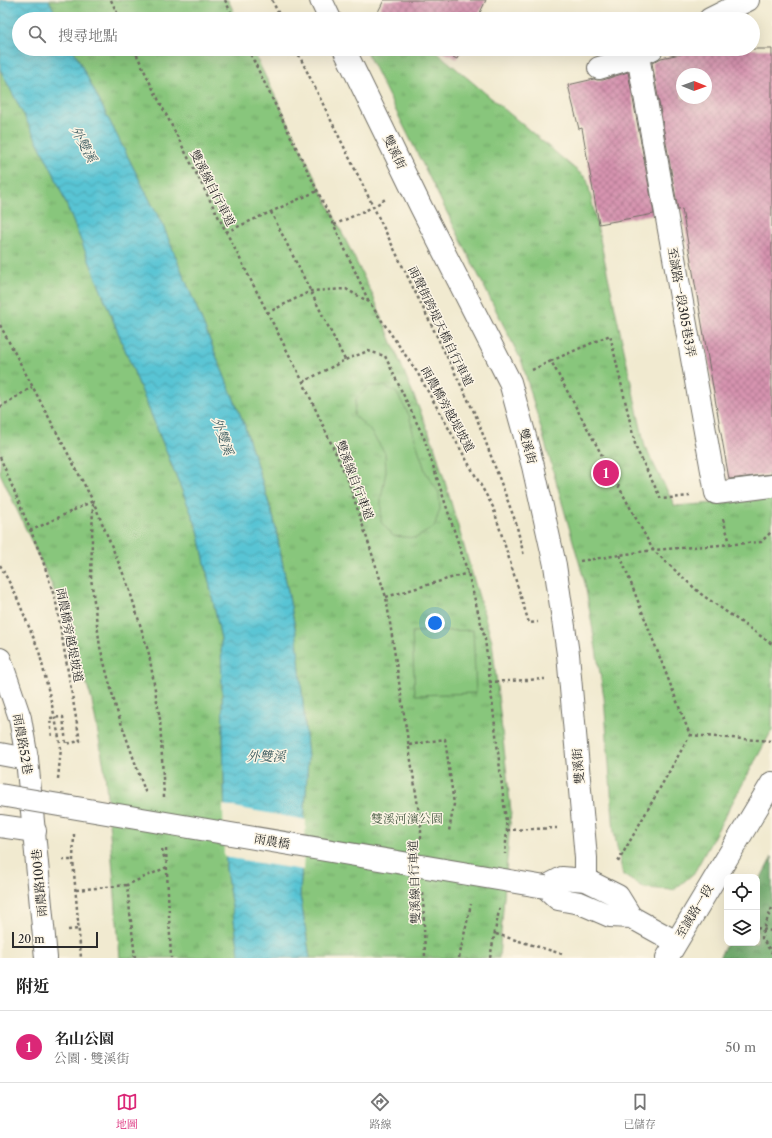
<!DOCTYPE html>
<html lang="zh-TW">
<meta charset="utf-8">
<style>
:root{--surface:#fff;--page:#f6f6f6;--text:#222;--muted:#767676;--line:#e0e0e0;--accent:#db2777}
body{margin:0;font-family:"Libre Caslon Text","Noto Serif TC",serif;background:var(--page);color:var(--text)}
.controls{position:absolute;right:12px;bottom:12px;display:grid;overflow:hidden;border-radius:8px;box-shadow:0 4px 16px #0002}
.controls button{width:36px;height:36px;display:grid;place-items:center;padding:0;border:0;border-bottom:1px solid var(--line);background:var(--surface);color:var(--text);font:20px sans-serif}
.compass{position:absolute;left:676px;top:68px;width:36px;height:36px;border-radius:50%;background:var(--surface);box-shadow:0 4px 16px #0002;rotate:91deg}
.scale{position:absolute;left:12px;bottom:10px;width:86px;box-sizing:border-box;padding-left:4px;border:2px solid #2b2b2b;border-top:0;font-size:11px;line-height:14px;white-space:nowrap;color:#2b2b2b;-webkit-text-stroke:3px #fcf5e5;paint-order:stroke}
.you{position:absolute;left:435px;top:623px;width:14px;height:14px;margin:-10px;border:3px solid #fff;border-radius:50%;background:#1a73e8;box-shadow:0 0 0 6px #1a73e833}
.badge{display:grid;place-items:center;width:26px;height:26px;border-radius:50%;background:var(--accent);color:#fff;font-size:13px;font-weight:700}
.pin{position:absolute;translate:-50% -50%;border:2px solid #fff;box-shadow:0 1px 4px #0006}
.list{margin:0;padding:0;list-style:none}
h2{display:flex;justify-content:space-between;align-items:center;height:52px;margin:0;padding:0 16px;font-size:17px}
h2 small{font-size:13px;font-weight:400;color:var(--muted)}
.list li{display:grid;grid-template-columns:26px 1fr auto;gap:12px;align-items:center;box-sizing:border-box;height:72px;padding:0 16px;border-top:1px solid var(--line)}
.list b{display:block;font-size:15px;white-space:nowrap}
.list p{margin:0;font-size:13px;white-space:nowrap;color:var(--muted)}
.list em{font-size:13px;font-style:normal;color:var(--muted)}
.icon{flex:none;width:22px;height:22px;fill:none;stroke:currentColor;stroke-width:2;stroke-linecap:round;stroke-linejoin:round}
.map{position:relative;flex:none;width:772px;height:958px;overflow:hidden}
.search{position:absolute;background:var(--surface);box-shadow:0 4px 16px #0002;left:12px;right:12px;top:12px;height:44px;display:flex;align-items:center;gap:10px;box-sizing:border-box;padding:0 14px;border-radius:22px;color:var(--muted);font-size:15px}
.sheet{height:124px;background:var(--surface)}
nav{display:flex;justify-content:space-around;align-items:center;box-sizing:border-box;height:56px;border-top:1px solid var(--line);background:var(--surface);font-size:11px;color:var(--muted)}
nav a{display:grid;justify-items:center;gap:2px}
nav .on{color:var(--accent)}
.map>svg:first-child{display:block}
.grass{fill:url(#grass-tufts);stroke:#5a7854}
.forest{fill:url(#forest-crowns);stroke:#4c6b4c}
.pitch{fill:#88c67c;stroke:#5a7854}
.water{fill:url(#water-waves);stroke:#427880}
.pier{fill:#f1ead0}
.building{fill:url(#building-cross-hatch);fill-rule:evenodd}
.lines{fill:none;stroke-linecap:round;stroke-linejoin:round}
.street-casing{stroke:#706e65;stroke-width:24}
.path{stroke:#706e65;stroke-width:2.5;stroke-dasharray:3 3;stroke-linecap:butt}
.street{stroke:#fff;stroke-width:22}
.street-bridge-casing{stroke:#706e65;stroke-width:24;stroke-linecap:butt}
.street-bridge{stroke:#fff;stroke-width:22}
.labels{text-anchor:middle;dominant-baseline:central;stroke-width:3;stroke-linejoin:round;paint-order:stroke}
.street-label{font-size:12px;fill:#2b2b2b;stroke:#fcf5e5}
.park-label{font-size:12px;fill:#475a43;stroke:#fcf5e5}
.water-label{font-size:13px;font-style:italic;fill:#39595e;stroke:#fcf5e5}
</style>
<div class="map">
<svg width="772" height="958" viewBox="0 0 772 958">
<defs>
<pattern id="grass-tufts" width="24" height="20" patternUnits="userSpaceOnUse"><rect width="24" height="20" fill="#88c67c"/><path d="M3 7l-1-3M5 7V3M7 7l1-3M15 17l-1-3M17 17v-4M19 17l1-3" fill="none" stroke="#6fa166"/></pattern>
<pattern id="forest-crowns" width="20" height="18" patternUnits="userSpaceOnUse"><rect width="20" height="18" fill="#6eab6c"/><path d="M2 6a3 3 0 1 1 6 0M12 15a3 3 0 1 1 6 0" fill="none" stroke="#5b8b59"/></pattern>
<pattern id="water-waves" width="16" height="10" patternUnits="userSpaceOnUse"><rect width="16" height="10" fill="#59c4d4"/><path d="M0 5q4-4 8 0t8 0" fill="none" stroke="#4a9fac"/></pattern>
<pattern id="building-cross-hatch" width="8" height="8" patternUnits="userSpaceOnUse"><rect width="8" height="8" fill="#d593af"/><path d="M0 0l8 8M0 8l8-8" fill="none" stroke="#ad788f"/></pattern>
</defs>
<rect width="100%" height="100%" fill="#fcf5e5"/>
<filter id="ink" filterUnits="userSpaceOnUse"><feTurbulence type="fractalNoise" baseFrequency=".025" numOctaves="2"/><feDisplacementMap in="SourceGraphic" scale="8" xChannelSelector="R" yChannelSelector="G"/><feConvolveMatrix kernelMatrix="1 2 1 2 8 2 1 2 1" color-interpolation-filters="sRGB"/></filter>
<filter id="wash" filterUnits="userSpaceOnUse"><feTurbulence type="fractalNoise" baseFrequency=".012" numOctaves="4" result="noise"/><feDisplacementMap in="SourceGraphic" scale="16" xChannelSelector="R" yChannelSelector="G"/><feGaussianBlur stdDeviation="0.9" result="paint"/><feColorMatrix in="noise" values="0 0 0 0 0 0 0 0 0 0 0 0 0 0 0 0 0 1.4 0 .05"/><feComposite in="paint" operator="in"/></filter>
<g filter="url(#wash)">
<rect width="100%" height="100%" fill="#f1ead0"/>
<!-- grass -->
<g class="grass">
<polygon points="49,0 228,0 237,19 58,19"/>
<polygon points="73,49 252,49 373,296 434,445 492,641 511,811 499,958 310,958 300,895 308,758 297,638 274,519 244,424 164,228"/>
<polygon points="365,49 433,49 587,179 645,447 675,506 772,499 772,730 694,873 674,890 644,888 623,875 614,832 604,697 585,583 522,362"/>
<polygon points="0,69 54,174 198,530 221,639 226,870 240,958 120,958 105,772 92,701 66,616 0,473"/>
</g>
<!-- forest -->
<polygon class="forest" points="772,857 772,958 719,958 727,943 757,943 757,885"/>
<!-- pitch -->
<g class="pitch">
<polygon points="369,386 384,386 396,392 409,415 414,436 426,473 439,493 440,509 434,527 416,538 393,536 381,522 381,499 386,471 385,453 369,429 354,415 356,399"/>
<polygon points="473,630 476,693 415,695 412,632"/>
</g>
<!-- water -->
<polygon class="water" points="0,0 49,0 58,19 19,19 19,49 73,49 164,228 244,424 274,520 297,638 308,758 300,895 310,958 240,958 226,870 221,639 198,530 54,174 0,69"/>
<!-- pier -->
<polygon class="pier" points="223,805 306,820 303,870 224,857"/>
<g id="blocks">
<!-- building -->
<g class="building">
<polygon points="384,0 486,0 477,19 377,19 375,18"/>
<polygon points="437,49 462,49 457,59"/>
<path d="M705,49H772V474L729,479L682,209L678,210L652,63L661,58ZM682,74H706V98H682Z"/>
<polygon points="628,72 654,214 599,224 582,128 579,129 568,85 594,79 597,80 603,80"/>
</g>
</g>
</g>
<g filter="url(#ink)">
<use href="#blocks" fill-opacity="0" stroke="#706e65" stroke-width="1"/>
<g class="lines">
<defs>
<g id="street">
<polyline points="321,0 330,19"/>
<polyline points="710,19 748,0"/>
<polyline points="344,49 421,207 510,382 533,466 555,565 568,654 586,858 586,880"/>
<polyline points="638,56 716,493 772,486"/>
<polyline points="599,68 638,56 652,49"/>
<polyline points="0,659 20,718 27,759 46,958"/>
<polyline points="0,754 27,759"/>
<polyline points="0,826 35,831"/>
<polyline points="631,917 610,916 580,903 558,899 545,887 562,878 586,880 618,896 631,917 676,942"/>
<polyline points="667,958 772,783"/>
</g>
</defs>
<!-- street casing -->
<use href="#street" class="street-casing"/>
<!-- path -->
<g class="path">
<polyline points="111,0 120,19"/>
<polyline points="225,0 234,19"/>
<polyline points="272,0 281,19"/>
<polyline points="134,49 152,87 303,382 348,480 386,597 421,826 421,840"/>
<polyline points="248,49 334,225 369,302"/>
<polyline points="296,49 476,416 516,523 524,556"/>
<polyline points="271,212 345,360"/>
<polyline points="334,225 373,207 387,198"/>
<polyline points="226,232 317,191"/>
<polyline points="267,313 311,291 346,289 369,302 417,372 493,507 529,623 538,622"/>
<polyline points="0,325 93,501 129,588 149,654 160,719 164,797"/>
<polyline points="551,361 610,335 636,448 661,499 690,496"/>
<polyline points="532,370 551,361 653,550 701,594 772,644"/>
<polyline points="303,382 345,360 368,351 385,356 424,438 468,573 485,639 507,830 505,854"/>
<polyline points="0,407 32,387"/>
<polyline points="0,457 42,558 56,602 80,741 66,744 63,717 50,718 52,738"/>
<polyline points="723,519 730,543"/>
<polyline points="30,531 93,501 91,578 100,647 116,708 146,794"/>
<polyline points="580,561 653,550 761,542 772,531"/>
<polyline points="0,565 15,593 39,651 55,718 61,748 58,779"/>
<polyline points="386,597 468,573"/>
<polyline points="489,682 545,679"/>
<polyline points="690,735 771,741"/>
<polyline points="409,745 445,739 454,804 449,831"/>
<polyline points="507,830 557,828"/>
<polyline points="74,834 73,860 81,958"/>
<polyline points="162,849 165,861"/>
<polyline points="166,849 171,958"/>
<polyline points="62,860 73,860"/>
<polyline points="618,862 690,735 620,555"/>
<polyline points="76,890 127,885"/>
<polyline points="423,893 425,958"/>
<polyline points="772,908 763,930 762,938 772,953"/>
<polyline points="757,928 772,931"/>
<polyline points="68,930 79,929"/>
<polyline points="496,934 562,954"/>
<polyline points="135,958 127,885 167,867 167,866"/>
<polyline points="459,958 471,904"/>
<polyline points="490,958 500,905"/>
</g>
<!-- street -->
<use href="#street" class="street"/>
<defs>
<polyline id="street-bridge" points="0,795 545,887"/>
</defs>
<!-- street-bridge casing -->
<use href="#street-bridge" class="street-bridge-casing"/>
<!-- street-bridge -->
<use href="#street-bridge" class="street-bridge"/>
</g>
</g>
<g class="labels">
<!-- street labels -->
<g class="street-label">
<text transform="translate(395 152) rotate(64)">雙溪街</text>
<text transform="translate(213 188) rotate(63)">雙溪線自行車道</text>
<text transform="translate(682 302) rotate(80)">至誠路一段305巷3弄</text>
<text transform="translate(441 326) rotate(64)">雨聲街跨堤天橋自行車道</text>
<text transform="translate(448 409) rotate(61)">雨農橋旁越堤坡道</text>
<text transform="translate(528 446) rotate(75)">雙溪街</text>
<text transform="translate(355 480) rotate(69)">雙溪線自行車道</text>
<text transform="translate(70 635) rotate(79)">雨農橋旁越堤坡道</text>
<text transform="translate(23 744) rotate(80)">雨農路52巷</text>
<text transform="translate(578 766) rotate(-95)">雙溪街</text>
<text transform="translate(272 841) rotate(10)">雨農橋</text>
<text transform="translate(414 882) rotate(-92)">雙溪線自行車道</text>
<text transform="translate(39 883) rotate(-95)">雨農路100巷</text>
<text transform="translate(694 911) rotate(-59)">至誠路一段</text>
</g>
<!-- park labels -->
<g class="park-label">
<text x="407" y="818">雙溪河濱公園</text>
</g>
<!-- water labels -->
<g class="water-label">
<text transform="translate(84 144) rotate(62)">外雙溪</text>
<text transform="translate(223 436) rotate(71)">外雙溪</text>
<text x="266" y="756">外雙溪</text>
</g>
</g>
</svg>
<div class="controls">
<button><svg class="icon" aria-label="locate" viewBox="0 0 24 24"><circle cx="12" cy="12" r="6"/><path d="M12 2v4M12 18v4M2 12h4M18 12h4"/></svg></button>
<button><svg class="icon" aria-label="layers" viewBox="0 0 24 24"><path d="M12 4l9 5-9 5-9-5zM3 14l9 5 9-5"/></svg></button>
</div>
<svg class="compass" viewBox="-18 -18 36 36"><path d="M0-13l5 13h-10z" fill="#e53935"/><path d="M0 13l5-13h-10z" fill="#767676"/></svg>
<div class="scale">20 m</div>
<div class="you"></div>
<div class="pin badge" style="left:606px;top:473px">1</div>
<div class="search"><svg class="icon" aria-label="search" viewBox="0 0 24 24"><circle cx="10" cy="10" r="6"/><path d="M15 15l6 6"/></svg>搜尋地點</div>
</div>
<section class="sheet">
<h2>附近<small></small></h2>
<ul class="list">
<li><span class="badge">1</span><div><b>名山公園</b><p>公園 · 雙溪街</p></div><em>50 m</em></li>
</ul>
</section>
<nav>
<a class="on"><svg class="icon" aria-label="map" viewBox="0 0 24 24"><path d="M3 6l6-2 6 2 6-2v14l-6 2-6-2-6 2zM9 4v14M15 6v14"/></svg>地圖</a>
<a><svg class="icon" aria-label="directions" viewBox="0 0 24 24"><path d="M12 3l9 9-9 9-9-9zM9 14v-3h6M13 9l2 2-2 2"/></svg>路線</a>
<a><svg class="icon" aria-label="saved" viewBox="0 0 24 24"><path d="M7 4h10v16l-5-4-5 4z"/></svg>已儲存</a>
</nav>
